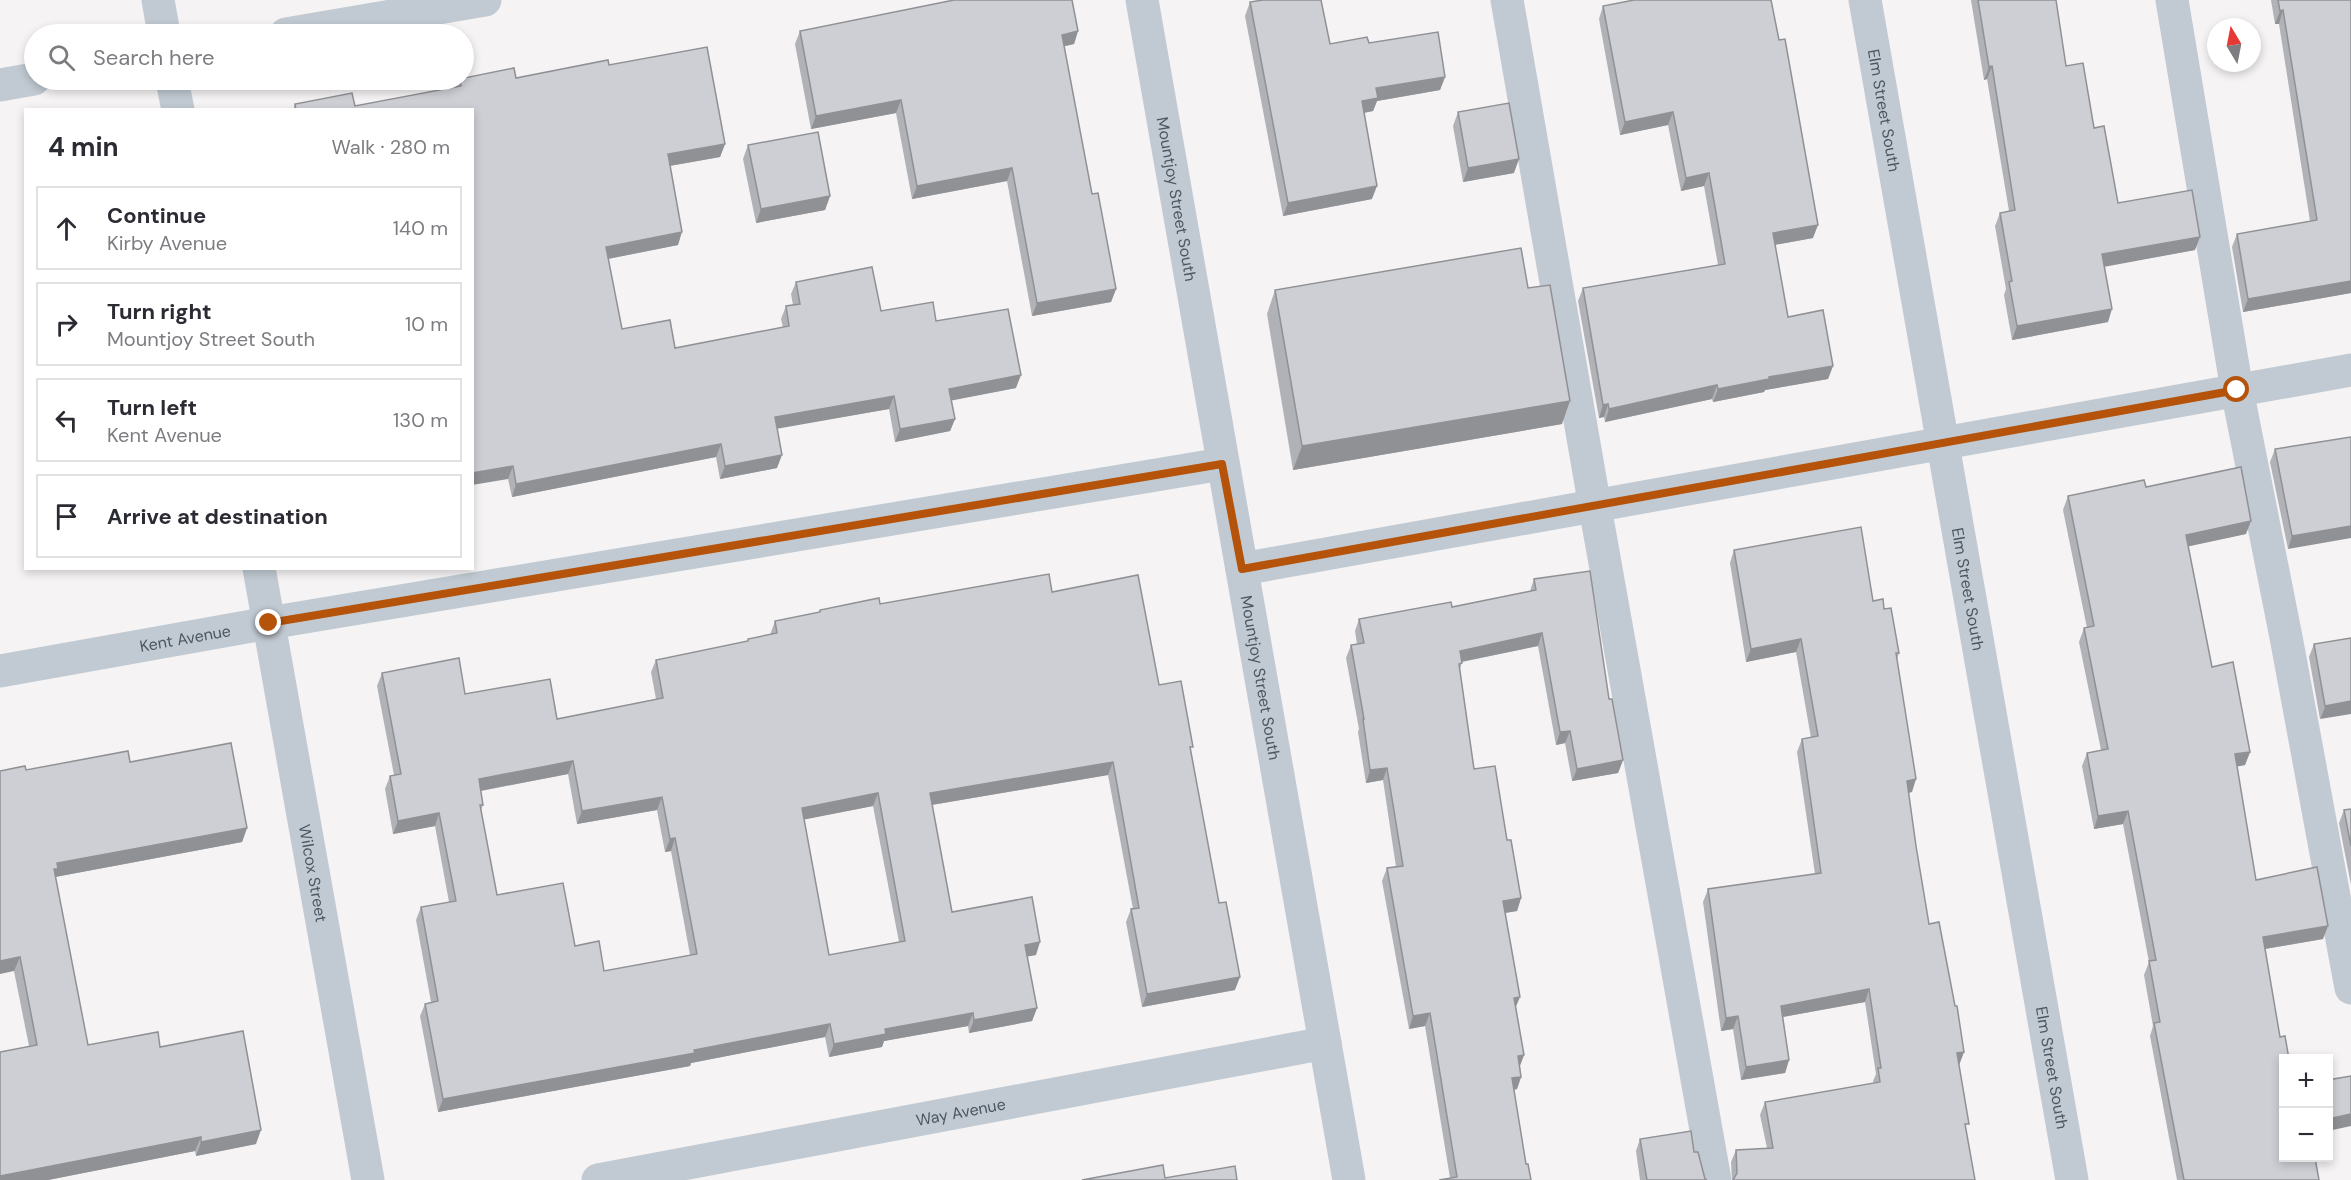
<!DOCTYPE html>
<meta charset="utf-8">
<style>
:root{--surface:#fff;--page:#f7f7f7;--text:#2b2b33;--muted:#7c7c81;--line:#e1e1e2}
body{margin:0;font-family:"DM Sans",sans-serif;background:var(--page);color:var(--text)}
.controls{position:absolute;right:18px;bottom:18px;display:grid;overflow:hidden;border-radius:0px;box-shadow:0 3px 9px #0003}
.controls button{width:54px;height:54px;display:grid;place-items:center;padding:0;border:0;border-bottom:2px solid var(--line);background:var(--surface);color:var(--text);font:30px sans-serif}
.compass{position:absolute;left:2207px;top:18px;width:54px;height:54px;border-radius:50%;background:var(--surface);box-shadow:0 3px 9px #0003;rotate:350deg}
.stop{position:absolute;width:18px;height:18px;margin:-14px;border:4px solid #b45309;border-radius:50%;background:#fff}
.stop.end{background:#b45309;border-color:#fff;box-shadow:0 2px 6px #0008}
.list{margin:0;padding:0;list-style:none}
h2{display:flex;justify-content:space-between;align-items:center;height:78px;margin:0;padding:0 24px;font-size:26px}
h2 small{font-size:20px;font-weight:400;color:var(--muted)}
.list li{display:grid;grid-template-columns:39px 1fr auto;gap:18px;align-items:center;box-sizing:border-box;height:84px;margin:0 12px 12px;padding:0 12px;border:2px solid var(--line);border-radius:0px}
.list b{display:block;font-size:22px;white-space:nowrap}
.list p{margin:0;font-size:20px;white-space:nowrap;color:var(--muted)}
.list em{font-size:20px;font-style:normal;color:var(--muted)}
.icon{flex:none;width:33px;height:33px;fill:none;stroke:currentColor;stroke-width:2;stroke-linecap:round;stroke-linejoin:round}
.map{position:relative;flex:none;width:2351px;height:1180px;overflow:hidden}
.search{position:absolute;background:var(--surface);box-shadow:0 3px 9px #0003;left:24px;top:24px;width:450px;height:66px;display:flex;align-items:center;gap:15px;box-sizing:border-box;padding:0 21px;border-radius:33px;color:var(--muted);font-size:22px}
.panel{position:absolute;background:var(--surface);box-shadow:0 3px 9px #0003;left:24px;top:108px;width:450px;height:462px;border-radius:0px}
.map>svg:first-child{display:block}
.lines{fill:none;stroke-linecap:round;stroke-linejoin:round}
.minor{stroke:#c1cad2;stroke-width:33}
.wall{fill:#b0b2b7;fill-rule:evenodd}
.shaded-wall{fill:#909195}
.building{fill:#cdcfd5;stroke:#909195;stroke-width:1.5;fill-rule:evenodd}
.route{stroke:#b45309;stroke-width:8}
.labels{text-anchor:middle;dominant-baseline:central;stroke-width:4.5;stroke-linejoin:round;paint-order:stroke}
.street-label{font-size:16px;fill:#4a5661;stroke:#fff}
</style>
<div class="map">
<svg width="2351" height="1180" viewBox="0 0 2351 1180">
<rect width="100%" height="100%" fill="#f5f3f3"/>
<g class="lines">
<!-- minor -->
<g class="minor">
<polyline points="158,0 164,34"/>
<path id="s1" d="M1142,0L1349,1180"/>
<polyline points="1507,0 1595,507 1715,1180"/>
<path id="s2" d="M1865,0L2072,1180"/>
<polyline points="2172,0 2237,390 2286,637 2351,988"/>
<polyline points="286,34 485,0"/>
<polyline points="172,80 178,110"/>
<polyline points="0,85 34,79"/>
<path id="s3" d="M259,568L368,1180"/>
<polyline points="1242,569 2351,370"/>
<path id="s4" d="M0,671L269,623L1222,464"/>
<path id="s5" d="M598,1180L1325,1043"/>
</g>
</g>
<!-- wall -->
<g class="wall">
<polygon points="1971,0 2056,0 2066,66 2094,128 2118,203 2195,250 2105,266 2108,322 2012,340 2004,295 2006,289 1995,226 2000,213 2009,211 1987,79 1984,80"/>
<polygon points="2271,0 2351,0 2351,293 2243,312 2232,247 2237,234 2310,221 2279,24 2275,24"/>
<polygon points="1250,2 1330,44 1369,43 1445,77 1440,90 1377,101 1373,111 1364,113 1372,199 1283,216 1245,16"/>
<polygon points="1603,6 1813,238 1775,245 1788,317 1833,366 1828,379 1765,390 1764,392 1713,402 1712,399 1605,422 1604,417 1599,418 1578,301 1583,288 1718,265 1704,186 1681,191 1668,125 1620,135 1599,19"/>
<polygon points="800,31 1078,31 1074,44 1064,46 1092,194 1116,289 1111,302 1032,316 1007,181 912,199 896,113 811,129 795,44"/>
<polygon points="609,65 725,144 720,157 670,166 678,245 608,259 622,329 675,348 783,327 781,319 786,306 793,305 791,294 796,282 881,311 936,321 1016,388 951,400 955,419 950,431 895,442 889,409 777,428 777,468 720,479 716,457 512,497 508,479 472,110 293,110 295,104 355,106 457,87 459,80 516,78"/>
<polygon points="1458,112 1514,173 1463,182 1453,126"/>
<polygon points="748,145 830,196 825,210 756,223 743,159"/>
<polygon points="1528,288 1562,424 1293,470 1267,314 1275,290"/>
<polygon points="2351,437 2288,549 2270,462 2275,449"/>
<polygon points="2146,487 2246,534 2188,546 2212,667 2250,752 2245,765 2237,766 2256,880 2323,939 2265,949 2283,1059 2319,1180 2177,1180 2150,1036 2153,1026 2144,975 2149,962 2123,824 2094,829 2082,766 2087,753 2101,750 2079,642 2084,628 2087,628 2063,510 2068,496"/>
<polygon points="1734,550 1873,601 1884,609 1899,653 1897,659 1912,792 1908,793 1916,846 1929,924 1964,1052 1959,1065 1966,1130 1732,1180 1731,1162 1736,1150 1767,1148 1760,1115 1765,1102 1874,1083 1873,1081 1876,1074 1865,1002 1783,1017 1789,1060 1785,1073 1741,1080 1733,1029 1721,1031 1703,902 1708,889 1815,874 1797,752 1802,739 1811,738 1796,652 1746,662 1730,563"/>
<polygon points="1534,579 1609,699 1623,760 1618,773 1572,781 1565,743 1556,745 1538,646 1462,662 1460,669 1474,769 1507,840 1521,898 1517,911 1505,913 1516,1007 1524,1055 1520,1066 1521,1077 1517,1089 1514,1090 1526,1164 1450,1178 1425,1026 1409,1029 1382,881 1387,868 1396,867 1383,780 1366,783 1358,732 1359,729 1346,658 1351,645 1357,644 1355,631 1359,619 1452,607 1530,591"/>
<path d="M1052,592L1159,685L1191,752L1235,990L1142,1007L1126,922L1131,909H1133L1108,775L932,805L952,912L1036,955L1027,956L1037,1008L1032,1021L969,1033L968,1026L884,1041L882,1047L829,1057L825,1037L691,1063L690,1066L438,1112L420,1016L425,1004L431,1002L416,920L421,907L449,902L435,826L393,834L385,789L390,776L394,775L377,686L382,673L557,719L656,699L651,672L656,660L747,642L748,639L770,635L775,621L819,612L820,610L880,604ZM568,774L577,824L657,810L665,852L671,851L690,955L604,971L575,946L497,895L481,810L483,805L481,791ZM873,806L899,942L829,955L804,819Z"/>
<polygon points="2351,638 2320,719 2309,657 2314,644"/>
<polygon points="130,762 247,828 242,842 55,877 88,1045 160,1047 256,1144 196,1156 195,1151 48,1180 0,1180 29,1046 14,971 26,770"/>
<polygon points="2351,809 2351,885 2339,823 2344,810"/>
<polygon points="1640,1139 1694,1152 1705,1179 1707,1180 1640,1180 1636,1151"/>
</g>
<!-- shaded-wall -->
<g class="shaded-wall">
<polygon points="2283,10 2279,24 2275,24 2280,11"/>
<polygon points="1078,31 1074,44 1057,48 1062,35"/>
<polygon points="1992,66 1987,79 1984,80 1989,67"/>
<polygon points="1445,77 1440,90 1377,101 1373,111 1357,114 1362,101 1376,88"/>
<polygon points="901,100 896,113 811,129 816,116"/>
<polygon points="1673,112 1668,125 1620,135 1625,122"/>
<polygon points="725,144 720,157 663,167 668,154"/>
<polygon points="1519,159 1514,173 1463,182 1468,168"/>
<polygon points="1012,168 1007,181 912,199 917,186"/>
<polygon points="1709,173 1704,186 1681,191 1686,178"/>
<polygon points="1377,186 1372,199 1283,216 1288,203"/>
<polygon points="830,196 825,210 756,223 761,209"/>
<polygon points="1818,225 1813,238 1768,246 1773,233"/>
<polygon points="682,232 678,245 602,260 606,247"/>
<polygon points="2200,237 2195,250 2098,268 2102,254"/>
<polygon points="2351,281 2351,293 2243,312 2248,299"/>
<polygon points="1116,289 1111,302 1032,316 1037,303"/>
<polygon points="2112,309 2108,322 2012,340 2017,326"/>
<polygon points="1833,366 1828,379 1765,390 1764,392 1713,402 1718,389 1769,377"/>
<polygon points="1021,375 1016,388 944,402 949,389"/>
<polygon points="1717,385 1712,399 1605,422 1609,409"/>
<polygon points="894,396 889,409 770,430 775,417"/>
<polygon points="1570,401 1562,424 1293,470 1302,446"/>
<polygon points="1608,404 1604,417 1599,418 1603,405"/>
<polygon points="955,419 950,431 895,442 900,429"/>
<polygon points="721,444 716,457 512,497 516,484"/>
<polygon points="782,455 777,468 720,479 725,466"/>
<polygon points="513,466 508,479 472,485 472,473"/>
<polygon points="2251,521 2246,534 2181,548 2186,535"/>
<polygon points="2351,526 2351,538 2288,549 2292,536"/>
<polygon points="1542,633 1538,646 1455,663 1460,651"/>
<polygon points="1801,639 1796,652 1746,662 1751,649"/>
<polygon points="2351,701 2351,714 2320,719 2325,706"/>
<polygon points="1570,731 1565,743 1556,745 1560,732"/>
<polygon points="2250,752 2245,765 2230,768 2235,754"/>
<polygon points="1623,760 1618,773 1572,781 1577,769"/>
<polygon points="573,761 568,774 474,792 479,779"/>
<polygon points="1113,762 1108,775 925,806 930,793"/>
<polygon points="1387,768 1383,780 1366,783 1370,770"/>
<polygon points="1916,779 1912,792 1902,794 1907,781"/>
<polygon points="878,793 873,806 797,821 802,808"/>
<polygon points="662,797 657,810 577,824 582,811"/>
<polygon points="2128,811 2123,824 2094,829 2098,816"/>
<polygon points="439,813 435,826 393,834 398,821"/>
<polygon points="247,828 242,842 55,877 49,883 57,863"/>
<polygon points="675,838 671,851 665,852 670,839"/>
<polygon points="1521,898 1517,911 1498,914 1503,901"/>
<polygon points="2328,926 2323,939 2258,950 2263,937"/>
<polygon points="1040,942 1036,955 1020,958 1025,945"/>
<polygon points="20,957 14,971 0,974 0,961"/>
<polygon points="1240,977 1235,990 1142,1007 1147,994"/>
<polygon points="1869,989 1865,1002 1777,1018 1781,1006"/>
<polygon points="1520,997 1515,1009 1514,998"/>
<polygon points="1037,1008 1032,1021 969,1033 974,1020"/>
<polygon points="973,1013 968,1026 884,1041 882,1047 829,1057 834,1044 885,1029"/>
<polygon points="1430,1013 1425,1026 1409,1029 1413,1016"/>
<polygon points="1738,1016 1733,1029 1721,1031 1726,1018"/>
<polygon points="830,1024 825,1037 691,1063 690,1066 438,1112 443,1099"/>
<polygon points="1964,1052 1959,1065 1952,1066 1957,1053"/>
<polygon points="1524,1055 1519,1068 1518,1056"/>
<polygon points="1789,1060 1785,1073 1741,1080 1746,1067"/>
<polygon points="1521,1077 1517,1089 1508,1091 1512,1078"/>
<polygon points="2351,1114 2351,1126 2328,1131 2328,1119"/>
<polygon points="261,1130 256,1144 196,1156 201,1142"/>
<polygon points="201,1137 195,1151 48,1180 0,1180 0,1176"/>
</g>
<!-- building -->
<g class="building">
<polygon points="954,0 1072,0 1078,31 1062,35 1092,194 1098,193 1116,289 1037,303 1012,168 917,186 901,100 816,116 800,31"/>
<polygon points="1263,0 1321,0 1330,44 1367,37 1369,43 1438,32 1445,77 1376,88 1378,98 1362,101 1377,186 1288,203 1250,2"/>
<polygon points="1634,0 1771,0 1779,40 1785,39 1818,225 1773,233 1788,317 1823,310 1833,366 1769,377 1769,379 1718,389 1717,385 1609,409 1608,404 1603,405 1583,288 1725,264 1709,173 1686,178 1673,112 1625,122 1603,6"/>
<polygon points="1978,0 2056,0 2066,66 2083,63 2094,128 2104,126 2118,203 2192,190 2200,237 2102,254 2112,309 2017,326 2009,282 2012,281 2000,213 2015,210 1992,66 1989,67"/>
<polygon points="2278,0 2351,0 2351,281 2248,299 2237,234 2317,220 2283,10 2280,11"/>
<polygon points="707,47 725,144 668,154 682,232 606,247 622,329 670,320 675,348 789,326 786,306 800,304 796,282 872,267 881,311 933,302 936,321 1008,309 1021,375 949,389 955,419 900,429 894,396 775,417 782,455 725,466 721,444 516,484 513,466 472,473 472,110 296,110 295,104 352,93 355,106 461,86 460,80 464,80 464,78 514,68 516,78 608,60 609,65"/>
<polygon points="1509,103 1519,159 1468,168 1458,112"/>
<polygon points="818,132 830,196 761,209 748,145"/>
<polygon points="1521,248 1528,288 1550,285 1570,401 1302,446 1275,290"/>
<polygon points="2351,437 2351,526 2292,536 2275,449"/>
<polygon points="2241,467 2251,521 2186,535 2212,667 2233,662 2250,752 2235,754 2256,880 2317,867 2328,926 2263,937 2280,1037 2285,1036 2289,1059 2283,1059 2283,1158 2315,1158 2319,1180 2184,1180 2154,1023 2160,1022 2149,961 2156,960 2128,811 2098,816 2087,753 2108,749 2084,628 2094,626 2068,496 2144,480 2146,487"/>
<polygon points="1861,527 1873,601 1883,599 1884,609 1891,608 1899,653 1896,653 1916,779 1907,781 1916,846 1929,924 1939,922 1955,1006 1957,1006 1964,1052 1957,1053 1969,1124 1965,1124 1975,1180 1733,1180 1737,1173 1736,1150 1773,1148 1765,1102 1880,1082 1878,1068 1881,1068 1869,989 1781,1006 1789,1060 1746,1067 1738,1016 1726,1018 1708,889 1821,873 1802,739 1818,736 1801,639 1751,649 1734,550"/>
<polygon points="1590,571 1609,699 1612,699 1623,760 1577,769 1570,731 1560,732 1542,633 1460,651 1462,663 1459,664 1474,769 1495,766 1507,840 1511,840 1521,898 1503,901 1520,997 1514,998 1524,1055 1518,1056 1521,1077 1512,1078 1526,1164 1528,1164 1531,1180 1439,1180 1457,1177 1430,1013 1413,1016 1387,868 1403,866 1387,768 1370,770 1363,719 1364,719 1351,645 1364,643 1359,619 1451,602 1452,607 1536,590 1534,579"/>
<path d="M1049,574L1052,592L1138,575L1159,685L1181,681L1193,747H1190L1219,903L1226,902L1240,977L1147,994L1131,909L1139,908L1113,762L930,793L952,912L1032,897L1040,942L1025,945L1037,1008L974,1020L973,1013L885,1029L886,1034L834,1044L830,1024L694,1050L695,1053L443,1099L425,1004L438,1001L421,907L456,901L439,813L398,821L390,776L401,774L382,673L459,658L465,694L550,679L557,719L663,698L656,660L748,641V639L777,633L775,621L820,612V610L879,598L880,604ZM573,761L582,811L662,797L670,839L675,838L697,954L604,971L599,941L575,946L563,883L497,895L480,805H483L479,779ZM878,793L905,941L829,955L802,808Z"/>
<polygon points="2351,638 2351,701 2325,706 2314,644"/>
<polygon points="231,743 247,828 57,863 58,869 54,869 88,1045 158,1032 160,1047 243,1031 261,1130 201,1142 201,1137 0,1176 0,1052 37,1045 20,957 0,961 0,771 25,766 26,770 128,751 130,762"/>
<polygon points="2351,809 2351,846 2344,810"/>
<polygon points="2351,1076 2351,1114 2328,1119 2328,1080"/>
<polygon points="1691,1131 1694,1152 1698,1152 1705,1179 1707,1180 1647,1180 1640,1139"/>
<polygon points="1163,1165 1165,1178 1235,1166 1237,1180 1082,1180"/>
</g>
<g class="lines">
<!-- route -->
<polyline class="route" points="269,623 1222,464 1242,569 2237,390"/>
</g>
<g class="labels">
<!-- street labels -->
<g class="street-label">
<text stroke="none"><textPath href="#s2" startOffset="112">Elm Street South</textPath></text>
<text stroke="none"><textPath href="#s1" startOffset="202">Mountjoy Street South</textPath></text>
<text stroke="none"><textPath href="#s2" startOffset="598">Elm Street South</textPath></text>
<text stroke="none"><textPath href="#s4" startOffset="188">Kent Avenue</textPath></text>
<text stroke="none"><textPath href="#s1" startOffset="688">Mountjoy Street South</textPath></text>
<text stroke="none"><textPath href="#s3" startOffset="310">Wilcox Street</textPath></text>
<text stroke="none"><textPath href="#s2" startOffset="1084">Elm Street South</textPath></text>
<text stroke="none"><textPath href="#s5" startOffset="369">Way Avenue</textPath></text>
</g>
</g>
</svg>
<div class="controls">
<button>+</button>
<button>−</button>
</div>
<svg class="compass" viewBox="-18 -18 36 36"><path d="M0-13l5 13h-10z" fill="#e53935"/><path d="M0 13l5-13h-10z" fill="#7c7c81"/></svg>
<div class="stop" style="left:2237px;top:390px"></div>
<div class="stop end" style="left:269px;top:623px"></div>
<div class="search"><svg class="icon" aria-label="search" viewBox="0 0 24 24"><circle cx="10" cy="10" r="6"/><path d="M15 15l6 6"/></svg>Search here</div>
<section class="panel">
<h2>4 min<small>Walk · 280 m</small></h2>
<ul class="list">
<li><svg class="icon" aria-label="ahead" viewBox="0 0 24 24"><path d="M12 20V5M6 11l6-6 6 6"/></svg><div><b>Continue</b><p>Kirby Avenue</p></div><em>140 m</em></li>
<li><svg class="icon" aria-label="right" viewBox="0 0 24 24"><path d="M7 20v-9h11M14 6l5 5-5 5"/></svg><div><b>Turn right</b><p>Mountjoy Street South</p></div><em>10 m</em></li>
<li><svg class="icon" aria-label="left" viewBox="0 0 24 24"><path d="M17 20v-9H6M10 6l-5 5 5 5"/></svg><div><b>Turn left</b><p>Kent Avenue</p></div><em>130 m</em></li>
<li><svg class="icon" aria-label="arrive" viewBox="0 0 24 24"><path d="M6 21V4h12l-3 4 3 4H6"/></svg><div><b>Arrive at destination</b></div></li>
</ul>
</section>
</div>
